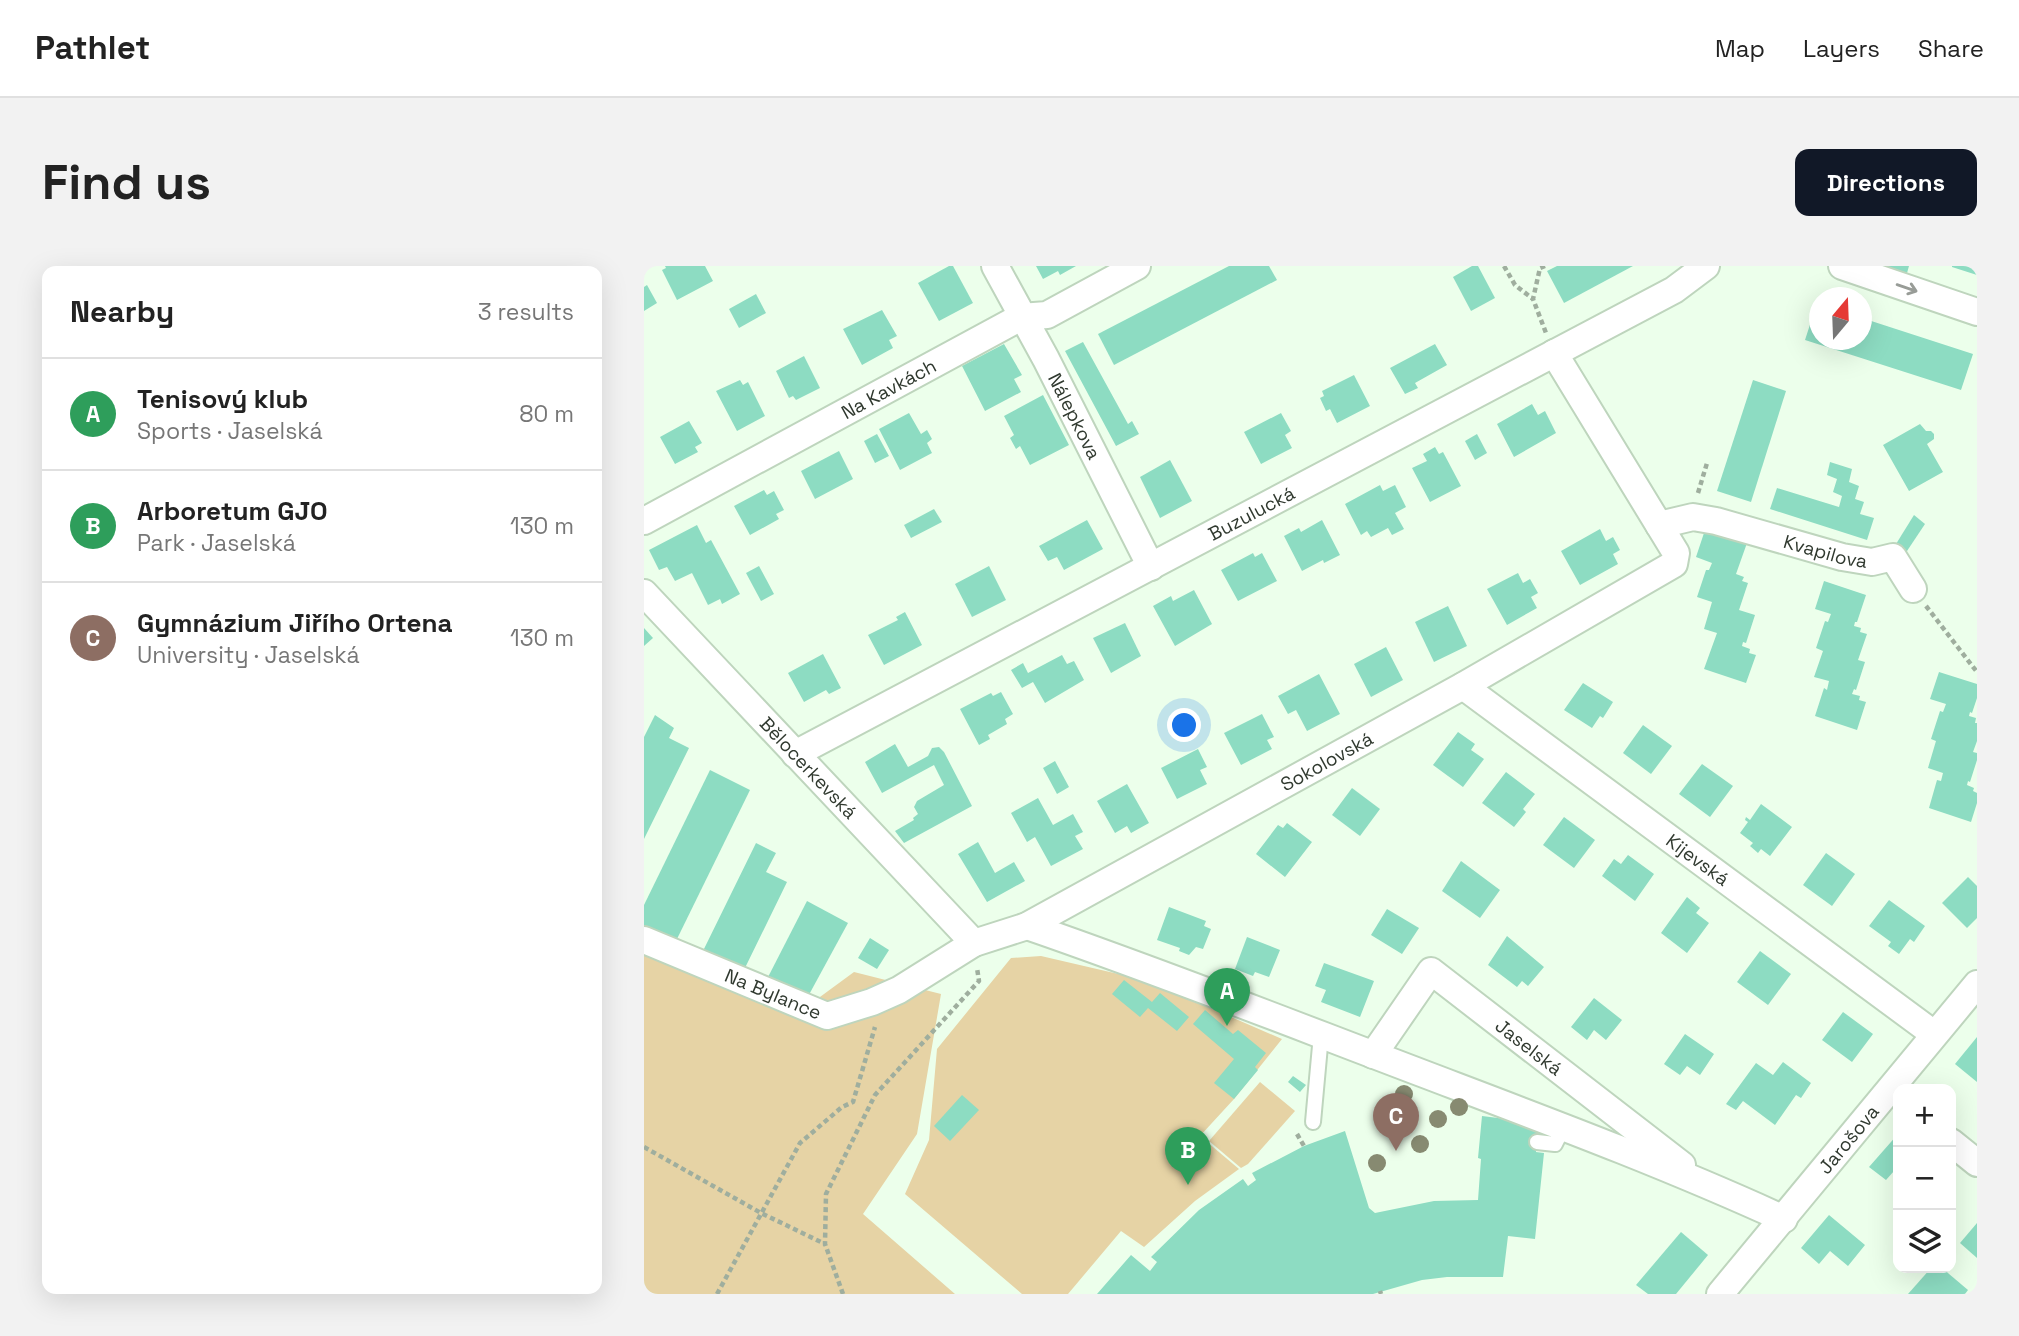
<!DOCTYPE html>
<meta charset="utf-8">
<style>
:root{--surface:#fff;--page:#f2f2f2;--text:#222;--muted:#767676;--line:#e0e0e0;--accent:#111827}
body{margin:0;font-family:"Space Grotesk",sans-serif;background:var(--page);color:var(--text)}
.controls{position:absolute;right:21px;bottom:21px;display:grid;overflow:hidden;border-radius:14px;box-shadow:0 7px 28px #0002}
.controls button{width:63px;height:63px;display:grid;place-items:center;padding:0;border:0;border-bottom:2px solid var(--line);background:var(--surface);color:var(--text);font:35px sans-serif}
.compass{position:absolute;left:1165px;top:21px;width:63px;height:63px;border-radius:50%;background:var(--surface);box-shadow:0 7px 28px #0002;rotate:19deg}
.you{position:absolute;left:541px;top:460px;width:24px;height:24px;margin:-18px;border:5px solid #fff;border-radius:50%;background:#1a73e8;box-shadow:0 0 0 10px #1a73e833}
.badge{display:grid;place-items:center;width:46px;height:46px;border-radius:50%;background:var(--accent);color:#fff;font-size:23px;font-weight:700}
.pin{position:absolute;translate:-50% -58px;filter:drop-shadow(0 2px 4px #0008)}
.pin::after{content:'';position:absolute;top:37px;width:24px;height:21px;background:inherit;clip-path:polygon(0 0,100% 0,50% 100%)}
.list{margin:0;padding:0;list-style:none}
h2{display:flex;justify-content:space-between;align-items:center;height:91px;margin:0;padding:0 28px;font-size:30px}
h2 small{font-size:23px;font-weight:400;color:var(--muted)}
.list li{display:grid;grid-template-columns:46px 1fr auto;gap:21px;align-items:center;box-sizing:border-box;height:112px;padding:0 28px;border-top:2px solid var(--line)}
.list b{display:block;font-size:26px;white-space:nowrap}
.list p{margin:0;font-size:23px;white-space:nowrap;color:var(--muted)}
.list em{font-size:23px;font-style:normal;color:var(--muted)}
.icon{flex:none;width:38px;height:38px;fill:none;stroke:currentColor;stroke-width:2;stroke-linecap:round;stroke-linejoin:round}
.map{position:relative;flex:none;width:1333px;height:1028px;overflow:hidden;border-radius:14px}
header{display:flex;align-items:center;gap:42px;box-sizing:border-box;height:98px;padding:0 35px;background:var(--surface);border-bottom:2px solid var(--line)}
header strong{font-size:33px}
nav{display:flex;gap:38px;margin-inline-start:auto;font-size:24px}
.intro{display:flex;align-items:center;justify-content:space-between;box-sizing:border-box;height:168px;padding:0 42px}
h1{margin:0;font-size:49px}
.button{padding:18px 32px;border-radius:14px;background:var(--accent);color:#fff;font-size:24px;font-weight:700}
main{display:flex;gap:42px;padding:0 42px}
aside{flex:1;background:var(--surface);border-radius:14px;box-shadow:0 7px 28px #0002}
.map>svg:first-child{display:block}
.green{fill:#e6d3a5}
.building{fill:#8ddcc2}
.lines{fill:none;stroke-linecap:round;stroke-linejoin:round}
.service-casing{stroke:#bed5bd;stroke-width:18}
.minor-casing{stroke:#bed5bd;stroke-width:30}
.path{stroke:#9fae9e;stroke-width:4.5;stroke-dasharray:5 3.5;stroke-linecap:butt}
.service{stroke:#fff;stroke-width:14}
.minor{stroke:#fff;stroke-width:26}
.tree{fill:#878a71}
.oneway{stroke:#989c97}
.labels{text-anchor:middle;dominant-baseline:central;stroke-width:6;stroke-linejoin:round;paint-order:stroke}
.street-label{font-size:19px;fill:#30392f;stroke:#fff}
</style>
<header>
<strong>Pathlet</strong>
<nav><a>Map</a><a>Layers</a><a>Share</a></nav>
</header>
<div class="intro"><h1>Find us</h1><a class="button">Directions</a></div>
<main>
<aside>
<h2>Nearby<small>3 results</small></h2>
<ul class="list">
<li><span class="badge" style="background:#2e9e5b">A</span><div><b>Tenisový klub</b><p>Sports · Jaselská</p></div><em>80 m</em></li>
<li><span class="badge" style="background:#2e9e5b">B</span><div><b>Arboretum GJO</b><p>Park · Jaselská</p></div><em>130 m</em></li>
<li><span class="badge" style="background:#8d6e63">C</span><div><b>Gymnázium Jiřího Ortena</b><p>University · Jaselská</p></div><em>130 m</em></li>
</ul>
</aside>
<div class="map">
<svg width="1333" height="1028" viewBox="0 0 1333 1028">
<rect width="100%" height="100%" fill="#ecffeb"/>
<!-- green -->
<g class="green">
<polygon points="0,682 150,750 210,706 297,728 273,868 219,948 311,1028 0,1028"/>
<polygon points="397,690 483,710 557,738 638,773 590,833 556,870 595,903 551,935 500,981 477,965 424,1028 378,1028 261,928 285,874 293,783 367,692"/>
<polygon points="616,816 651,845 604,898 597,902 565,875"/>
</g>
<!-- building -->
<g class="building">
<polygon points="21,0 61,0 69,15 33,34 18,4 22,2"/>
<polygon points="305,0 309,0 329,37 295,55 274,17"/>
<polygon points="392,0 432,0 416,9 414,5 399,13"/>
<polygon points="585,0 625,0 633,14 470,99 454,68"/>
<polygon points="828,0 834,0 851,32 827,45 809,11"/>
<polygon points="913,0 989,0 920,37 903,5"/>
<polygon points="1242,0 1265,0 1263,7"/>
<polygon points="1308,0 1333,0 1333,9 1308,1"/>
<polygon points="3,19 13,37 0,45 0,21"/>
<polygon points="112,28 122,47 95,62 85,43"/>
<polygon points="1173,37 1176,38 1176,74 1218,74 1218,52 1329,88 1317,124 1161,74"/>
<polygon points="238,44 253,70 245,74 249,82 218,99 199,63"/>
<polygon points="439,76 484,158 488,155 495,168 472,180 421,85"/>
<polygon points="360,78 378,109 370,113 377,126 341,145 318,100"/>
<polygon points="791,78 803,99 771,117 774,122 761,128 746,102"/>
<polygon points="160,90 176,122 152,134 149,130 145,132 132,105"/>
<polygon points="710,109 726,140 693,157 686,143 682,145 676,132 680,130 678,125"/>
<polygon points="96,114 99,119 104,116 121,150 93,165 72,125"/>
<polygon points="1109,114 1142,125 1107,236 1073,225"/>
<polygon points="399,129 425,179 386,199 376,180 372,183 366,172 370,169 360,150"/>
<polygon points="888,138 894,149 901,145 912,167 870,191 853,158"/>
<polygon points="265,147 277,168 283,164 288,173 283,177 288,187 256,204 235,163"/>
<polygon points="637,147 647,165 641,169 648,182 617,198 600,166"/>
<polygon points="45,155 58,177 51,181 54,186 31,198 16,171"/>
<polygon points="1276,158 1282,165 1287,165 1290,168 1290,173 1283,178 1299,206 1265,225 1239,179"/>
<polygon points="233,168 245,190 231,197 220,175"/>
<polygon points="833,168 843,187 831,194 821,175"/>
<polygon points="791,181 795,188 799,186 817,220 786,236 768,202 783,195 779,188"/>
<polygon points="195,185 209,213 171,233 157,205"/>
<polygon points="526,194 548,235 516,252 496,211"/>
<polygon points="1186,196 1208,203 1205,216 1215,220 1211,233 1220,236 1216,248 1230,252 1223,274 1126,243 1133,222 1195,241 1198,230 1189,226 1193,213 1183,209"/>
<polygon points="736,219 739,225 751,219 762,241 751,247 760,263 748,269 744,262 727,271 723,265 717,269 701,238"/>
<polygon points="120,224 123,229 130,225 140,244 132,248 135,253 106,269 90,240"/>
<polygon points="290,243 298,256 267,272 260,259"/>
<polygon points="1270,249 1281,258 1259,291 1252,278"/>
<polygon points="443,254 459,283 420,304 413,291 404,295 395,280"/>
<polygon points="678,254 696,289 680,297 679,294 658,305 640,270 655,262 657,266"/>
<polygon points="53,259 62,277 67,274 96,328 78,338 76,333 64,339 48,307 31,315 23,301 15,304 5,284"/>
<polygon points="956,263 962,275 969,271 976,284 969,288 974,298 936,319 917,285"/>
<polygon points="1061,264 1103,277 1092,308 1100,311 1098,315 1104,317 1095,344 1111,349 1102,377 1099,376 1098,380 1106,383 1105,387 1112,389 1102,417 1060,403 1073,367 1060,363 1068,336 1053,331 1062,304 1065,304 1068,297 1052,291"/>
<polygon points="609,287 611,291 618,287 633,315 594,335 577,304"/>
<polygon points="115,300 130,328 117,335 102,307"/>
<polygon points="345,300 362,334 328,351 311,318"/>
<polygon points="874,307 879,317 886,313 894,327 887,331 893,342 863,359 843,323"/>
<polygon points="1180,315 1222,329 1213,356 1211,356 1210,360 1217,362 1216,366 1223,368 1214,394 1221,396 1212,424 1210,423 1208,428 1216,430 1215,434 1222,436 1213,464 1171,450 1180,422 1183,424 1185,415 1170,411 1179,385 1172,382 1181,355 1184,356 1187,348 1171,343"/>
<polygon points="550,324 568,358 531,380 509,340 527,330 529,335"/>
<polygon points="804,340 823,380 790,396 771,356"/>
<polygon points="261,346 278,379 240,399 224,369 254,354 252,351"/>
<polygon points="481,357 497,390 467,407 449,372"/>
<polygon points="0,362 9,372 0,380"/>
<polygon points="742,381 759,414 727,431 710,398"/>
<polygon points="179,388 197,422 185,428 182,424 160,436 144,407"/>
<polygon points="418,389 423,398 430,395 440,414 401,437 389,416 378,422 367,404 379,397 384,407"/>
<polygon points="1295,406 1333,418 1333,432 1328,447 1326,446 1325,450 1332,452 1331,457 1333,457 1333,475 1329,486 1333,487 1333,494 1326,516 1324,515 1323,519 1330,522 1329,525 1333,527 1333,537 1327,556 1285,542 1293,514 1297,515 1299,507 1284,502 1292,475 1287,473 1296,445 1299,446 1302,438 1286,433"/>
<polygon points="675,408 696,448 663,465 652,444 644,448 634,430"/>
<polygon points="939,417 969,436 959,452 956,450 948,462 920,444"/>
<polygon points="357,426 369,448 361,453 363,458 344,469 346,473 335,479 316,443 347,427 349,430"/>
<polygon points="618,448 630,471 623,474 628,483 597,499 580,467"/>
<polygon points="11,449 30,462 25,472 45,482 0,573 0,471"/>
<polygon points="999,459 1028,480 1007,508 979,487"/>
<polygon points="814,466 831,478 827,484 840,493 819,521 789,499"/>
<polygon points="251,478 264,501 284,490 288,482 295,481 300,486 328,540 260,577 251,565 270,554 269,552 274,548 270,541 273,535 300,519 290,499 238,527 221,496"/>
<polygon points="554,483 563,501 556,504 563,518 533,533 517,502"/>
<polygon points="411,495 425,521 413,528 399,502"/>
<polygon points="1058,498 1089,520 1066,551 1035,528"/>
<polygon points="66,504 106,524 32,675 0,660 0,639"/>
<polygon points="862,506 891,528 879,543 882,546 870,561 838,537"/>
<polygon points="483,518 505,557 487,567 483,560 471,567 453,535"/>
<polygon points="708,522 736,543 716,570 688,549"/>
<polygon points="394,532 409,559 429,548 439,566 431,570 439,583 407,600 391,571 383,576 367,547"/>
<polygon points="1117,538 1148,561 1126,590 1117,583 1114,587 1106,580 1109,577 1096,567 1104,556 1101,554 1102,551 1106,554"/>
<polygon points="920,551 951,574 930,602 899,579"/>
<polygon points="643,557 668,576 641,611 612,588 634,559 639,562"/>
<polygon points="334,576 351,607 370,596 381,615 343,636 314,588"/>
<polygon points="112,577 132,587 122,606 143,616 99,706 58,687"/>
<polygon points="1182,587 1211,608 1188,640 1159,619"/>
<polygon points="984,589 1010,608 991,635 958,610 970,593 977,598"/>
<polygon points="817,595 856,624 836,652 798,625"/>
<polygon points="1324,611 1333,620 1333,652 1323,662 1298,637"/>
<polygon points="1043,631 1056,642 1052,647 1065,657 1043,687 1017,667"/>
<polygon points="1245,634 1281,660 1270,676 1266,673 1255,688 1244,680 1247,676 1225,660"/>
<polygon points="163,635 204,657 161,736 122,715"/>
<polygon points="525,641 562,655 560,660 567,663 559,683 552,681 545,689 535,685 536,682 513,674"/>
<polygon points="743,643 775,662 758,688 727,669"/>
<polygon points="863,670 900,701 884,720 878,715 873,721 844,699"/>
<polygon points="603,671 636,684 625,711 611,706 609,710 591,703"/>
<polygon points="226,672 245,684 233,703 214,692"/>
<polygon points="1116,685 1147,708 1124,739 1093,716"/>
<polygon points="680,697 730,715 716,751 677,736 682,724 671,720"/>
<polygon points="480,714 508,736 516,727 545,751 533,765 504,742 496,751 468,728"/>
<polygon points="950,732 978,754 962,774 950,764 943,774 927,761"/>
<polygon points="561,744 589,768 594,764 622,787 611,801 614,804 590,833 570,817 590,793 549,758"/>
<polygon points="1199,746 1229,768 1208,796 1178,774"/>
<polygon points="1041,768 1070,788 1056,809 1043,800 1036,809 1020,798"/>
<polygon points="1333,771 1333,816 1311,798"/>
<polygon points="1139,796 1167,817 1157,832 1152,829 1131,859 1099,835 1092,844 1082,838 1112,797 1129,809"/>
<polygon points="649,810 662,819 656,826 644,816"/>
<polygon points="318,829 335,844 306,875 290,860"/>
<polygon points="838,850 894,857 892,886 900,887 891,973 864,970 859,1011 803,1011 778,1014 729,1028 453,1028 487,989 506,1005 513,996 507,991 555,944 599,913 604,920 612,914 608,907 660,880 701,865 725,942 731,947 790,935 834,934 837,893 834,892"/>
<polygon points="1254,868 1254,908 1250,905 1242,914 1225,901"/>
<polygon points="1185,949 1221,979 1204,1000 1186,985 1175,998 1157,982"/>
<polygon points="1333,957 1333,992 1316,977"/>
<polygon points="1037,966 1064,989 1032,1028 1004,1028 992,1019"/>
<polygon points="1287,1002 1298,1002 1324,1024 1321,1028 1264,1028"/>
</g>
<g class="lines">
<defs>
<g id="service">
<polyline points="669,856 677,769"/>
<polyline points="893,876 911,878 919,862"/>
</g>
<g id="minor">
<path id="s1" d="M351,0L402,93L507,301"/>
<polyline points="1198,0 1333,46"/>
<path id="s2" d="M0,255L377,51L403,49L493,0"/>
<path id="s3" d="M1015,259L1049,251L1072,255L1198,291L1228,296L1249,291L1269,323"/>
<path id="s4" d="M0,327L330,677"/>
<path id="s5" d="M819,420L1290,768"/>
<path id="s6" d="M151,488L1030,24L1062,0"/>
<path d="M383,660C517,706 648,758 780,808C901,854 1022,899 1140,953"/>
<path id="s7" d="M0,674L183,750L228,736L255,724L330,677L383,660L819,420L1030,298L1032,287L910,87"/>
<path id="s8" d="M729,789L787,705L1038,899"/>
<polyline points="1307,876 1333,897"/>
<path id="s9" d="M1076,1028L1333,718"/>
</g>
</defs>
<!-- service casing -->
<use href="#service" class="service-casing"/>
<!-- minor casing -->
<use href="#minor" class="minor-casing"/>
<!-- path -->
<g class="path">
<polyline points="860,0 871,19 889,33"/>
<polyline points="901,0 896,2 889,33 902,67"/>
<polyline points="1054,227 1063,197"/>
<polyline points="1282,340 1333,406"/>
<polyline points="653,868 660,880"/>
<polyline points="0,881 117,947 181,978"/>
<polyline points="736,1025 737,1028"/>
<polyline points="73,1028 156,877 198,841 209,836 231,761"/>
<polyline points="199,1028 181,978 182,928 231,829 335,715 333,702"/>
</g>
<!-- service -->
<use href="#service" class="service"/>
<!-- minor -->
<use href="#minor" class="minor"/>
</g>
<!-- trees -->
<g class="tree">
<circle cx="760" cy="828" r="9"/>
<circle cx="815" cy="841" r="9"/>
<circle cx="794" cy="853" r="9"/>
<circle cx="776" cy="878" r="9"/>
<circle cx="733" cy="897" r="9"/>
</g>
<!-- one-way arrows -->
<defs><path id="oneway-shaft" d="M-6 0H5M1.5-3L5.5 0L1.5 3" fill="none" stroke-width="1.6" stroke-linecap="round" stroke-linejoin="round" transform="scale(1.75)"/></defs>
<use class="oneway" href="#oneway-shaft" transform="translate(1263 22) rotate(19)"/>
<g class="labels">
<!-- street labels -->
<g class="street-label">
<text stroke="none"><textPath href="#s2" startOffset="278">Na Kavkách</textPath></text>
<text stroke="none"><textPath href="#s1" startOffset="170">Nálepkova</textPath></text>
<text stroke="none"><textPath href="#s6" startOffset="516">Buzulucká</textPath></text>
<text stroke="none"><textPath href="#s3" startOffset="172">Kvapilova</textPath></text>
<text stroke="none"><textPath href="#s7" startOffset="761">Sokolovská</textPath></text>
<text stroke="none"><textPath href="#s4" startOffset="240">Bělocerkevská</textPath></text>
<text stroke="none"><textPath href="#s5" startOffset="292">Kijevská</textPath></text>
<text stroke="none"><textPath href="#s7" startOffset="140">Na Bylance</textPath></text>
<text stroke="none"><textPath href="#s8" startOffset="226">Jaselská</textPath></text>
<text stroke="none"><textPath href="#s9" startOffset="201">Jarošova</textPath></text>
</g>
</g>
</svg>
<div class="controls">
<button>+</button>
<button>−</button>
<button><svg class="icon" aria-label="layers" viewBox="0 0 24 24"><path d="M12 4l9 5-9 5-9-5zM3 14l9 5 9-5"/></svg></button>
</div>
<svg class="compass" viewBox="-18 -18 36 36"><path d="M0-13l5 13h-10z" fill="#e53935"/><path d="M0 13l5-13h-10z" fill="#767676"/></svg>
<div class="you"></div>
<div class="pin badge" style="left:583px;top:760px;background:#2e9e5b">A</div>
<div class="pin badge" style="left:544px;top:919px;background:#2e9e5b">B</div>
<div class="pin badge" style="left:752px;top:885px;background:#8d6e63">C</div>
</div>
</main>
